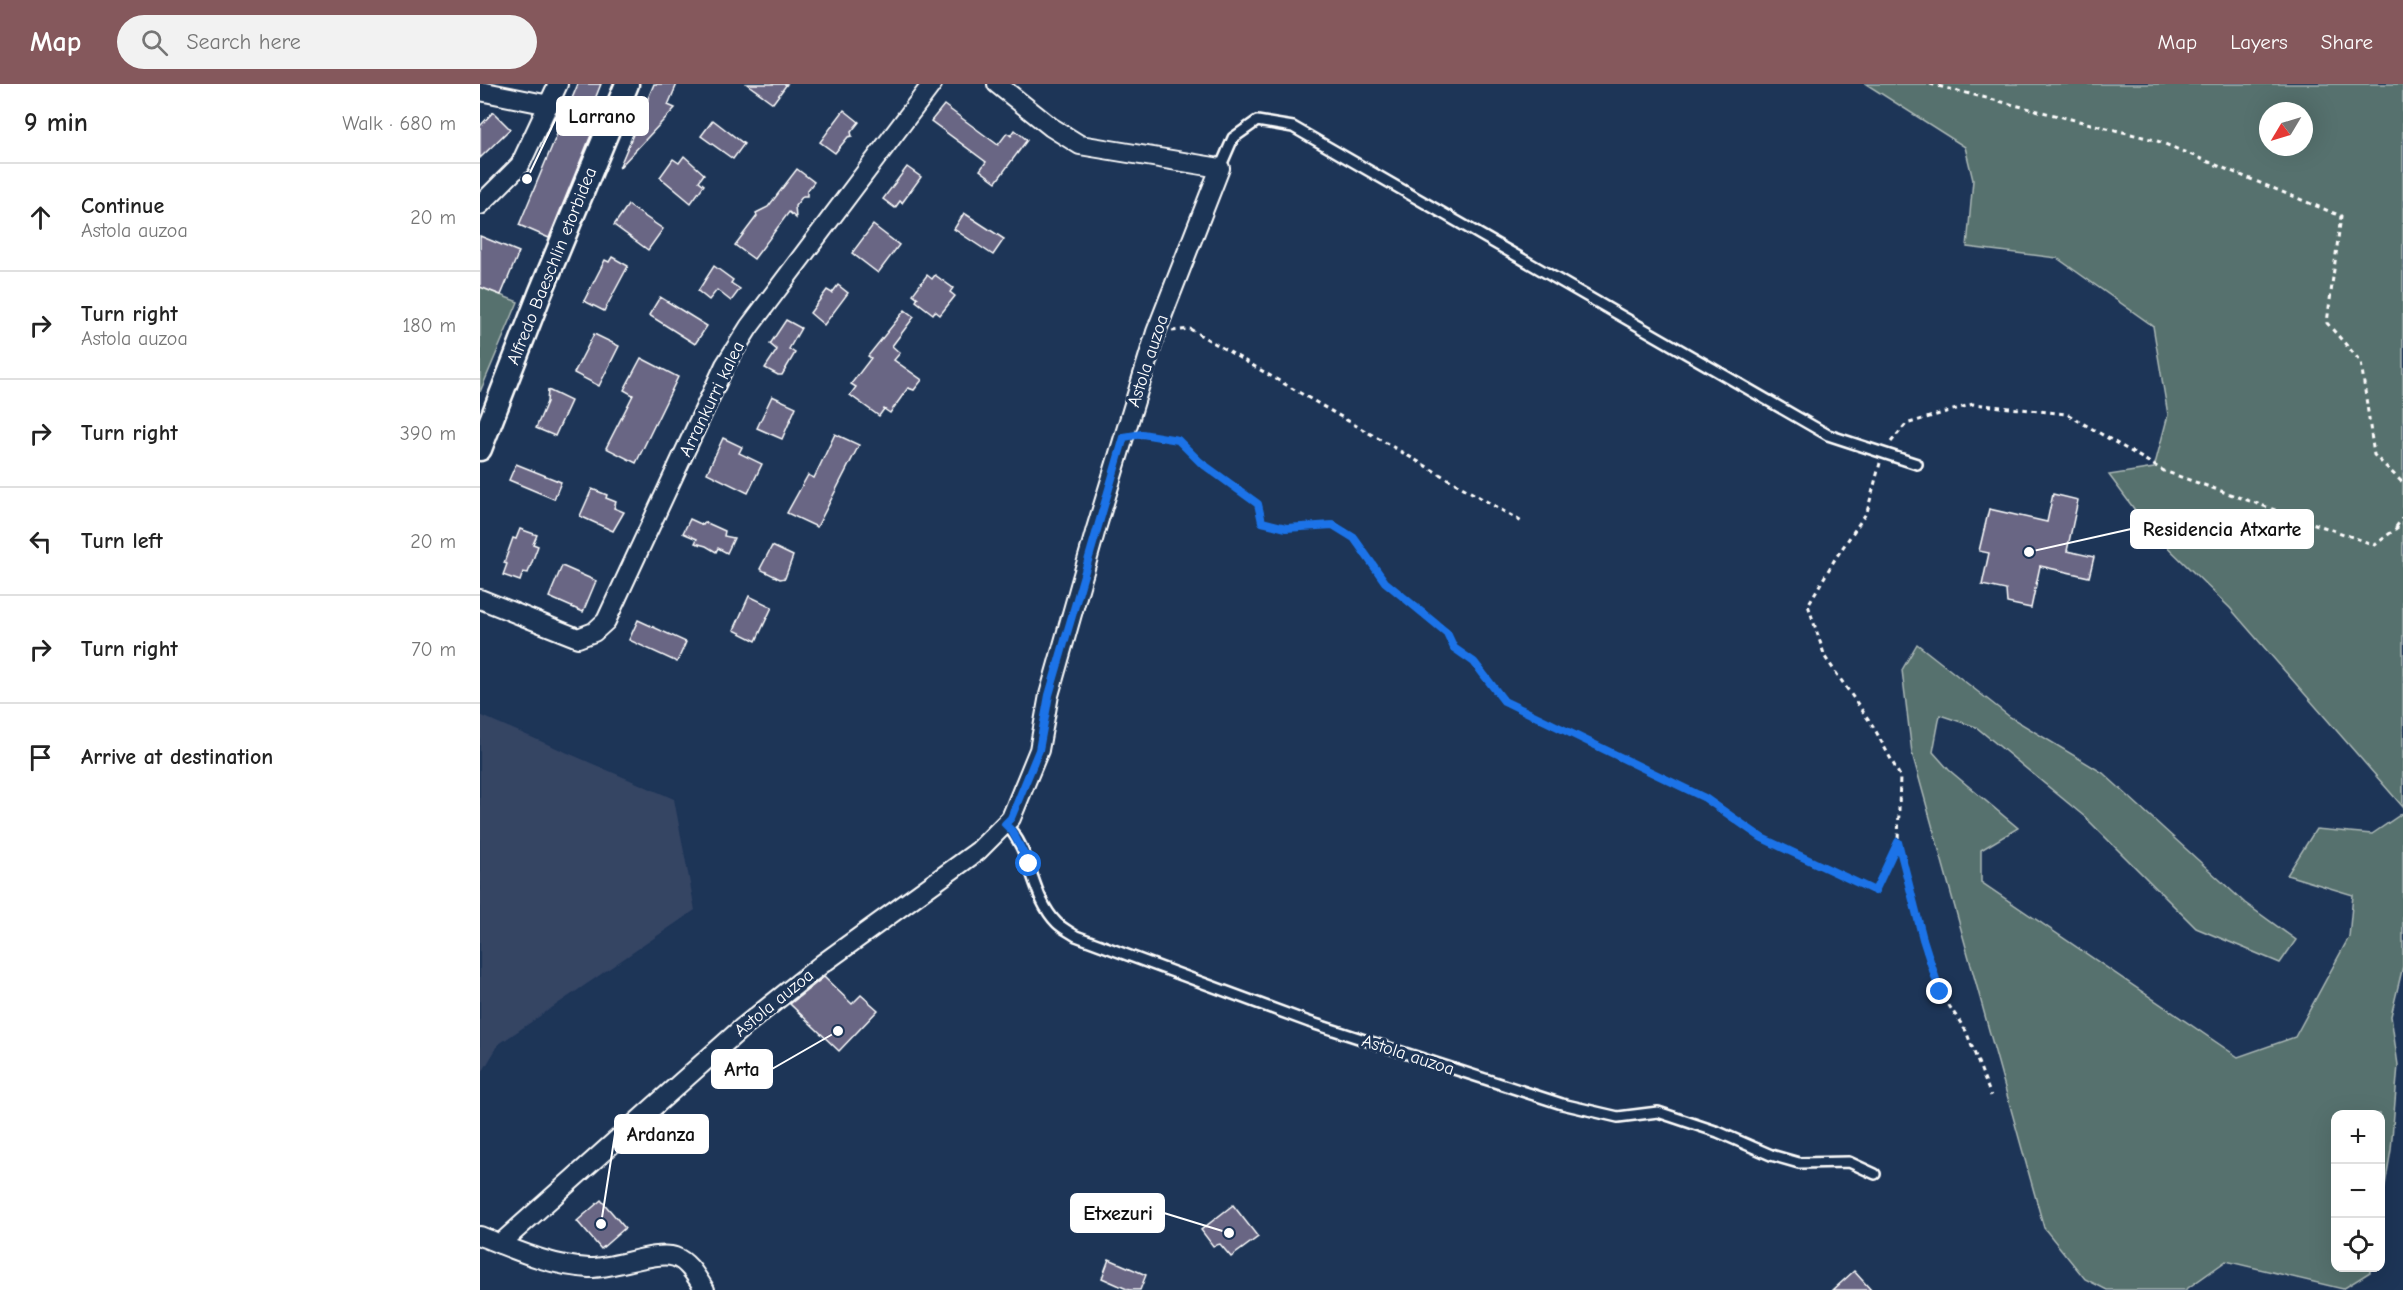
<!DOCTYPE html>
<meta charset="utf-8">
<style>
:root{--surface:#fff;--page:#f2f2f2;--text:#222;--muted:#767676;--line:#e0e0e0;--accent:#85585c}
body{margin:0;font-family:"Comic Neue",sans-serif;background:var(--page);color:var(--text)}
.controls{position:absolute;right:18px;bottom:18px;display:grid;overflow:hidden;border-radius:12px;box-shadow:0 6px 24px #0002}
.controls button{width:54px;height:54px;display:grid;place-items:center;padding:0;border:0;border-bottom:2px solid var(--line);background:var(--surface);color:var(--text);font:30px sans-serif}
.compass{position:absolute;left:1779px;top:18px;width:54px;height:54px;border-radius:50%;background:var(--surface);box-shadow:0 6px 24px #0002;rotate:232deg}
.stop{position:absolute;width:18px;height:18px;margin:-14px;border:4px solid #1a73e8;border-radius:50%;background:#fff}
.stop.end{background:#1a73e8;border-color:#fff;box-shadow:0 2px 6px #0008}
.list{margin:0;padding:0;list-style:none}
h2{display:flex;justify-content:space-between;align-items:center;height:78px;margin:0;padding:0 24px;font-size:26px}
h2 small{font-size:20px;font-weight:400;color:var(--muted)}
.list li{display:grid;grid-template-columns:39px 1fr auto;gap:18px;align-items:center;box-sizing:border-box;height:108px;padding:0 24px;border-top:2px solid var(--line)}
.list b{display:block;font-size:22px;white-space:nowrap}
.list p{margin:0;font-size:20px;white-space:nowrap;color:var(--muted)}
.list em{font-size:20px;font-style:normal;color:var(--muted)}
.icon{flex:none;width:33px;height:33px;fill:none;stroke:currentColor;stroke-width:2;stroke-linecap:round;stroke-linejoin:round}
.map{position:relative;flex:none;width:1923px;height:1206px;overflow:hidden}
header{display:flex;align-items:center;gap:36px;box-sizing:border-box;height:84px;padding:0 30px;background:var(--accent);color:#fff}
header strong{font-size:28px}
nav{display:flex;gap:33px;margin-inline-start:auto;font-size:21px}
.search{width:420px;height:54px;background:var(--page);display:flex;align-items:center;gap:15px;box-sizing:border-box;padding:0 21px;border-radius:33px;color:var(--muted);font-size:22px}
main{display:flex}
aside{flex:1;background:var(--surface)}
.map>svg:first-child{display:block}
.built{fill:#344464}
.green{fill:#57716e;stroke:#abb8b6;stroke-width:1.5;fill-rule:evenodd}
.building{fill:#696684;stroke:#fff;stroke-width:1.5}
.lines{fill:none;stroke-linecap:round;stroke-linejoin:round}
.service-casing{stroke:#fff;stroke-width:14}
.minor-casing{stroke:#fff;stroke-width:22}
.tertiary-casing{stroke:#fff;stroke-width:27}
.path{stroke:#fff;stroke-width:3;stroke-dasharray:4.5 4.5;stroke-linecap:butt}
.service{stroke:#1d3557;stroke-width:9}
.minor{stroke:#1d3557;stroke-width:18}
.tertiary{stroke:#1d3557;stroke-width:22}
.route{stroke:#1a73e8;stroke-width:8}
.labels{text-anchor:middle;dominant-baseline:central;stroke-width:6;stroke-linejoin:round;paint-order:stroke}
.street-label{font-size:18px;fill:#fff;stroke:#1d3557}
.leader{fill:none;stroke:#fff;stroke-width:2}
.callout-dot{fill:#fff;stroke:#1d3557;stroke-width:2}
.callout{fill:#fff;stroke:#fff;stroke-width:2}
.callout-label{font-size:20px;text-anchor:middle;font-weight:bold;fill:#111}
</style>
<header>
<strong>Map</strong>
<div class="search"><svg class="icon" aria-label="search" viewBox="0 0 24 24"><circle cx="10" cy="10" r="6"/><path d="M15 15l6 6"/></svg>Search here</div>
<nav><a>Map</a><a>Layers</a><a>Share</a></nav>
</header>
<main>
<aside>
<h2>9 min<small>Walk · 680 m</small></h2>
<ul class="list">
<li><svg class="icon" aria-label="ahead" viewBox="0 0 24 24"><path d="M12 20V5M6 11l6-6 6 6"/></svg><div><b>Continue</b><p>Astola auzoa</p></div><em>20 m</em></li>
<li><svg class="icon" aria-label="right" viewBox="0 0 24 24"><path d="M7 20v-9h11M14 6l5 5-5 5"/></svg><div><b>Turn right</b><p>Astola auzoa</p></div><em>180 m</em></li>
<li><svg class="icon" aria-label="right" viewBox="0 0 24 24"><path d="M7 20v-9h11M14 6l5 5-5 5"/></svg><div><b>Turn right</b></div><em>390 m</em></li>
<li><svg class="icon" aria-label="left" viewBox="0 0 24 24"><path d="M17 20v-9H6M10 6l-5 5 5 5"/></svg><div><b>Turn left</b></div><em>20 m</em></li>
<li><svg class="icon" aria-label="right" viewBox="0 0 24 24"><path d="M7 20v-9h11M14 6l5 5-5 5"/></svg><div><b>Turn right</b></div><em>70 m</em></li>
<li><svg class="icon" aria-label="arrive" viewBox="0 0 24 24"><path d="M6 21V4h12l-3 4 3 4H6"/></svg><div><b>Arrive at destination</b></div></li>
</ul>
</aside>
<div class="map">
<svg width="1923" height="1206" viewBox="0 0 1923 1206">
<rect width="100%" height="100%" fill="#1d3557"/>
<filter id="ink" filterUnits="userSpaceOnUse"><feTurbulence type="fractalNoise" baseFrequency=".0167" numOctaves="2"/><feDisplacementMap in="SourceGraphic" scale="12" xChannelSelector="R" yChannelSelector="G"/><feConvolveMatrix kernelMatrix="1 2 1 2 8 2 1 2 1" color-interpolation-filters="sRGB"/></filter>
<g filter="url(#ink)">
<!-- built -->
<polygon class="built" points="0,631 194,715 215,826 19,960 0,992"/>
<!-- green -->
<g class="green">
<path d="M1386,0H1923V723L1750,524L1669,445L1629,391L1674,384L1688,331L1673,242L1577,174L1487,163L1493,96L1485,63ZM1788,27H1824V63H1788Z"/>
<polygon points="0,203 38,218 0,308"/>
<polygon points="1437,560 1530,633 1623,689 1765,819 1816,856 1800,879 1716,844 1605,733 1496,643 1460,631 1453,668 1469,686 1538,744 1501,766 1501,798 1758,973 1815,953 1869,853 1873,811 1807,791 1836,745 1892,750 1923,729 1923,882 1911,932 1918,981 1911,1066 1901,1125 1900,1030 1856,1030 1856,1184 1890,1184 1890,1188 1863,1205 1746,1177 1705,1206 1627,1206 1605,1195 1564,1144 1432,669 1422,586"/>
</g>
<!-- building -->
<g class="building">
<polygon points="98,0 121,0 111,25 120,29 69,154 39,141"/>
<polygon points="174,0 197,0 188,21 195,24 139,84"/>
<polygon points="267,0 307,0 293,19"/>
<polygon points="464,21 518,61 527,49 531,52 535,46 547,56 516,98 500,86 506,78 451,37"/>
<polygon points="364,26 379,38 371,48 372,52 368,53 355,69 340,58"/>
<polygon points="13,28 30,45 0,74 0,42"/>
<polygon points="233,36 264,60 253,75 221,52"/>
<polygon points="204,72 224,90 219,97 224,101 211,119 180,93 193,75 199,79"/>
<polygon points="427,83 441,93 422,119 420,117 415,124 403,115"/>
<polygon points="317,85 334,98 327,107 327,112 323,112 315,122 316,134 309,128 274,175 255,161 277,132 276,129 288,123"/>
<polygon points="148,121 183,145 168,166 134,141"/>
<polygon points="484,129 524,155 513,171 474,145"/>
<polygon points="393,141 419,161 398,189 372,169"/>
<polygon points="0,152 39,168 21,211 0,203"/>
<polygon points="132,173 148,182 124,227 104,217 125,176 129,178"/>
<polygon points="234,182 253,196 251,199 260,205 251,217 237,206 229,216 218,207"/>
<polygon points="447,191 452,195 455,191 473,204 470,208 475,212 460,231 455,227 453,230 436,217 438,214 433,210"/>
<polygon points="358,201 368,209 344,241 330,229 347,206 352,209"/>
<polygon points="180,213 227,242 215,260 169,231"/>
<polygon points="425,226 434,233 412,262 420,269 414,276 442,296 434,306 428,304 410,329 404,325 399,332 370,311 376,303 371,300 391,274 388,272"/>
<polygon points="306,236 321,244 309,265 315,269 302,291 298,291 285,284 297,266 290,260"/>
<polygon points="114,250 139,262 119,302 94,289"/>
<polygon points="161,274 198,293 156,379 126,364 153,311 144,306"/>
<polygon points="68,306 91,317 75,352 56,344 67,318"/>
<polygon points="292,312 316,323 302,355 277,344"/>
<polygon points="355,350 379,361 337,443 307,429 328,391 334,394"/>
<polygon points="243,354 262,363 259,369 282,380 268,409 227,389"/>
<polygon points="36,380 81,398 74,415 29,396"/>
<polygon points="112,405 127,411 126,414 136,418 134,424 144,428 133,447 100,432"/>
<polygon points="1573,410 1598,416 1587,467 1614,473 1609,493 1560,482 1551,524 1527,519 1526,506 1502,501 1509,469 1499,467 1509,425 1567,438"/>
<polygon points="210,435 223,441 225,438 245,447 244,452 254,454 247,469 238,464 236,468 226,462 215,459 217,455 203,449"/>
<polygon points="40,445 57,451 53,460 58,462 48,489 43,488 40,497 23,491 27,480 24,479 33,454 36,455"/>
<polygon points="292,462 313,472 305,494 300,495 280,485"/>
<polygon points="82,482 116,497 103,528 69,513"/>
<polygon points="269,512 292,523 276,557 254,546"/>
<polygon points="158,536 206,558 197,578 149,556"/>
<polygon points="344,893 372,920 381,911 398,926 359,967 310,920"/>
<polygon points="121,1116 145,1144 121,1165 97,1137"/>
<polygon points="753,1121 778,1153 751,1173 740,1160 733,1162 721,1146"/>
<polygon points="629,1175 666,1191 660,1206 649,1206 622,1194"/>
<polygon points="1374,1187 1391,1206 1353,1206"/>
</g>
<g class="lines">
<defs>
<g id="service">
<polyline points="740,84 753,54 777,37 813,43 1348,351 1437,380"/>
<path d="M525,740C553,766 550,812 577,839C582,844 590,848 596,852L829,938L1082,1020L1138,1033L1178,1028L1238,1048L1291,1071L1319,1079L1369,1078L1395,1090"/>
</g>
<g id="minor">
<polyline points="0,7 69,21"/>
<polyline points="0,121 40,81 78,0"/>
<polyline points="0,515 98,554 114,548 126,537 245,281 269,243 452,0"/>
<path d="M0,1152C36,1166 70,1182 109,1184C133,1185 177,1166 195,1173C209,1178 217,1194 225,1206"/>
<polyline points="20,1160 263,943 342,880 498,767 531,734 559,666 569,611 616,445 676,248 740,84 600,61 571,43 517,0"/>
</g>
<polyline id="tertiary" points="0,365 60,210 147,0"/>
</defs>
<!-- service casing -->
<use href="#service" class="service-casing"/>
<!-- minor casing -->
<use href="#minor" class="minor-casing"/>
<!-- tertiary casing -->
<use href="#tertiary" class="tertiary-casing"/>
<!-- path -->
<g class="path">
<polyline points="1450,0 1675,56 1861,132 1847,239 1881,278 1894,371 1923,399"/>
<polyline points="692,247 710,245 1042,438"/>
<polyline points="660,351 698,356 720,378 778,420 782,438 806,444 853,441 875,454 905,498 967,549 974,564 994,578 1025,617 1225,714 1282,754 1394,807 1418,760"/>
<polyline points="1411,358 1426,340 1493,320 1587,330 1684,387 1895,461 1923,439"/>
<polyline points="1400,379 1387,428 1355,475 1328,521 1345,573 1393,642 1420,692 1418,758 1443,855 1460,908 1486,947 1511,1012"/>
<polyline points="1916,443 1923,433"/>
</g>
<!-- service -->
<use href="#service" class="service"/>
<!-- minor -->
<use href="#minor" class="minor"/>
<!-- tertiary -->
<use href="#tertiary" class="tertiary"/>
</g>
</g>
<g class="lines" filter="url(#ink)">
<!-- route -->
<polyline class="route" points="549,780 532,747 525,740 531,734 559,666 569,611 644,353 662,350 698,356 720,378 778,420 782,438 806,444 853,441 874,454 905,498 967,549 974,564 994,578 1024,617 1225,714 1282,754 1395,807 1418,758 1443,855 1460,908"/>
</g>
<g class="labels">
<!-- street labels -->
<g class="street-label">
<text transform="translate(72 182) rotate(-68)">Alfredo Baeschlin etorbidea</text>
<text transform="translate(668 277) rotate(-72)">Astola auzoa</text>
<text transform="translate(232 315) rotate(-64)">Arrankurri kalea</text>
<text transform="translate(294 919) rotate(-39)">Astola auzoa</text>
<text transform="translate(928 971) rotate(18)">Astola auzoa</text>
</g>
</g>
<!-- callouts -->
<path class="leader" d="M47 95L77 32M1549 468L1651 445M358 947L292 985M121 1140L135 1050M749 1149L684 1129"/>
<g class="callout-dot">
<circle cx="47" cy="95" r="6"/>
<circle cx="1549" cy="468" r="6"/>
<circle cx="358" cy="947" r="6"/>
<circle cx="121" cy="1140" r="6"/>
<circle cx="749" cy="1149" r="6"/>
</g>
<g class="callout">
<rect x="77" y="13" width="91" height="38" rx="6"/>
<rect x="1651" y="426" width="182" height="38" rx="6"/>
<rect x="232" y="966" width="60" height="38" rx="6"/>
<rect x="135" y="1031" width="93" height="38" rx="6"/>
<rect x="591" y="1110" width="93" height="38" rx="6"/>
</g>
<g class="callout-label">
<text x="122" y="39">Larrano</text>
<text x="1742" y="452">Residencia Atxarte</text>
<text x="262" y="992">Arta</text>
<text x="181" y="1057">Ardanza</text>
<text x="638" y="1136">Etxezuri</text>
</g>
</svg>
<div class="controls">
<button>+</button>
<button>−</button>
<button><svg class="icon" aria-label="locate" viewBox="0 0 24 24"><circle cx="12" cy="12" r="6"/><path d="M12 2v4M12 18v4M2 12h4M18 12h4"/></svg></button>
</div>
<svg class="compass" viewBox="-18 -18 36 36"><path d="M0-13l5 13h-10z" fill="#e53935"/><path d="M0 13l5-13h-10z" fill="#767676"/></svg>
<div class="stop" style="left:549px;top:780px"></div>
<div class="stop end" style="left:1460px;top:908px"></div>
</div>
</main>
